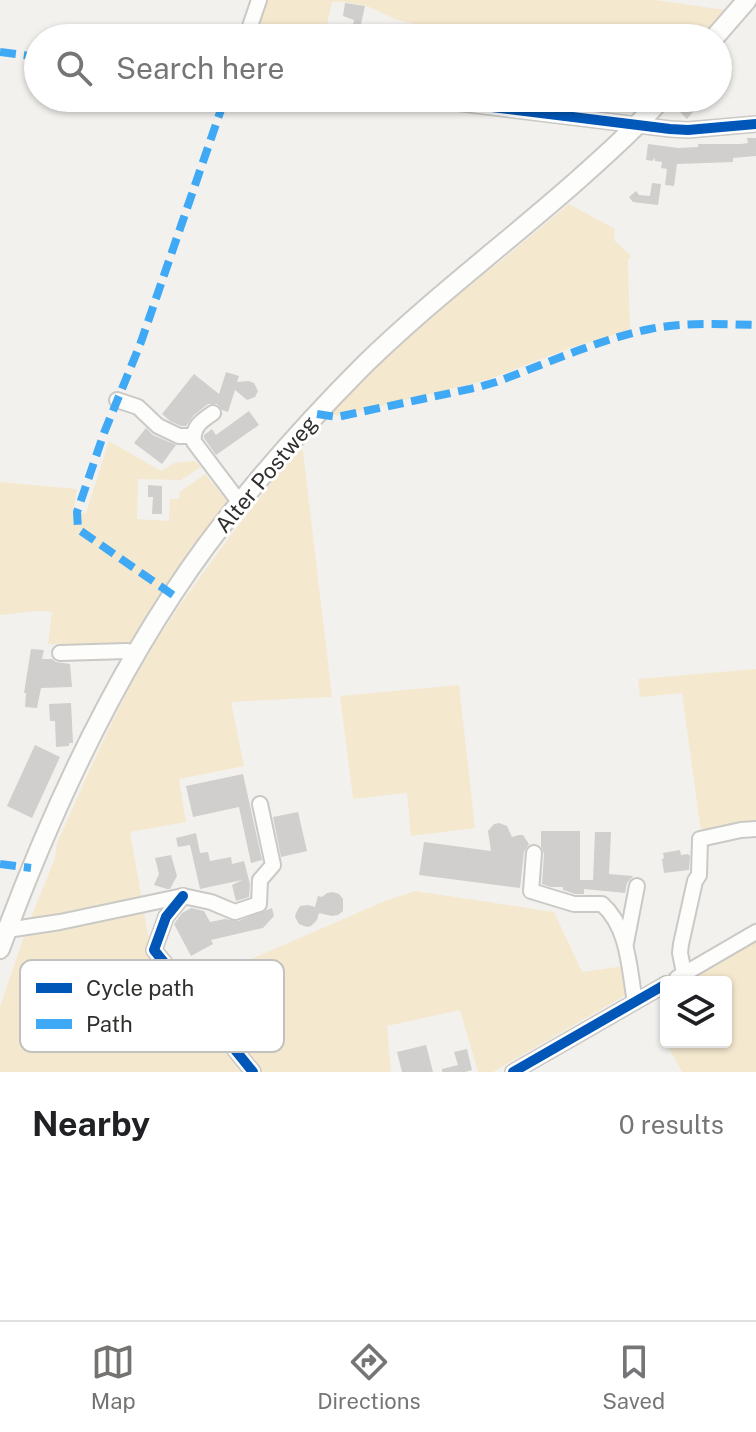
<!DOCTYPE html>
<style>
:root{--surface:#fff;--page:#f6f6f6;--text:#202124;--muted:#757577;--line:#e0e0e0;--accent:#747371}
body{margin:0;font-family:"Public Sans",sans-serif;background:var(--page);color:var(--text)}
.controls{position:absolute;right:24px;bottom:24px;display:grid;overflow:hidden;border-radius:8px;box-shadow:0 2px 6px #0004}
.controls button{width:72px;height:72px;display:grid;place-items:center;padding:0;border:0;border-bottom:2px solid var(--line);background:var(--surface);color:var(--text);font:40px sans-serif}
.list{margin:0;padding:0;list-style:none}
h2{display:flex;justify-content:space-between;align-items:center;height:104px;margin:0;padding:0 32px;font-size:34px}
h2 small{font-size:26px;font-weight:400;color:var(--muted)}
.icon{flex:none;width:44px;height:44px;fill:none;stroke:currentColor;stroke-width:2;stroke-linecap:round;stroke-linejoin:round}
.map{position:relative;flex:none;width:756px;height:1072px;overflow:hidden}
.search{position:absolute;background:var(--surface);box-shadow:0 2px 6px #0004;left:24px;right:24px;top:24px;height:88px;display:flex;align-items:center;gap:20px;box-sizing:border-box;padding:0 28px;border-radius:44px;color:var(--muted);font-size:30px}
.sheet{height:248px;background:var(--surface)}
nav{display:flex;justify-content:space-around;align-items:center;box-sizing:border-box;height:112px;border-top:2px solid var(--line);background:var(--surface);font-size:22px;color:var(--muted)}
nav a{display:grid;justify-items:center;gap:4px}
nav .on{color:var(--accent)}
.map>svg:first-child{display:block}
.green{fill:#f4e8cf}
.building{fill:#d0cfcd}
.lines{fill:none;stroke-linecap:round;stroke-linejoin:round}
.minor-casing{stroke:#cac9c6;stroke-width:18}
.major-casing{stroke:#cac9c6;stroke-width:22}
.minor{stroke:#fdfdfc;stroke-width:14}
.major{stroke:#fdfdfc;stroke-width:18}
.quiet{stroke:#3fa9f5;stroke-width:8;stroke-dasharray:16 8;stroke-linecap:butt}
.cycleway-casing{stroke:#fff;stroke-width:15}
.cycleway{stroke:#0057b8;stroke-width:10}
.labels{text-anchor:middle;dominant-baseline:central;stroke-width:6;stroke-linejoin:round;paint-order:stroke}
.street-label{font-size:22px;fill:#302f2d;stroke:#fff}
.key{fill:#fff;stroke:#c1c1c0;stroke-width:2}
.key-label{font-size:22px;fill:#302f2d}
</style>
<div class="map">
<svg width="756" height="1072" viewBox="0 0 756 1072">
<rect width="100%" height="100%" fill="#f3f1ee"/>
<!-- green -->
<g class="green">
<polygon points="265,0 655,0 725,10 702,38 447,38 449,32 397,20 367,6 343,2 332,2 324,38 252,38"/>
<polygon points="449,98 589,98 584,112"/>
<polygon points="569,204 615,229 614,240 631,256 628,260 630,330 570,348 487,380 340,416 333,414 331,410 332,403 479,273 496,265"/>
<path d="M109,441L161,471L174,463L195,461L201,467L181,480L138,479L137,519L169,521L170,499H179L180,492L205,474L228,502L163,594L131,647L48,644L52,612C34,609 17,614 0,615V482L77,489L73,512L86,513Z"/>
<path d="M302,443L332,697L231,702L244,766L179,779L186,822L130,832L150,946L248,1072H0V1007L26,930L55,858L57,843C88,775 117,704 157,640C201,571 253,507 302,443Z"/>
<polygon points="756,669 756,823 701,832 682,693 640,697 638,679"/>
<polygon points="459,685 475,828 411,836 407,793 353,799 340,696"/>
<polygon points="415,891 554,912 582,972 625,966 629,993 493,1072 478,1072 460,1010 387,1026 391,1072 258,1072 177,973 230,968 385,901"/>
<polygon points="756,938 756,1072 682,1072 666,1042 726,1042 726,982 677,982"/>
</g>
<!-- building -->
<g class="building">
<polygon points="345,3 365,6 358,38 350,38 354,20 343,16"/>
<polygon points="688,98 710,98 702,107 699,105 687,119 678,110"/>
<polygon points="747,138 756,138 756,156 733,158 733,162 677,164 674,186 665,185 667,169 661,168 662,162 655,161 655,158 652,161 646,160 648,144 678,148 698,147 698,144 741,144 748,143"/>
<polygon points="652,183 661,184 658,205 633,202 629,197 636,191 639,195 650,196"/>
<polygon points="226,372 239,376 237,382 249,381 254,383 258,391 255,397 247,400 235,390 228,412 222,410 217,404 208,404 194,415 186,426 181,426 170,421 162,414 194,374 219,394"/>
<polygon points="249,411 259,425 216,455 204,438 204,435 212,429 216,435"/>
<polygon points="146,428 153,435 176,445 162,464 134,443"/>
<polygon points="148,485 162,486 162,514 152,514 153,497 148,497"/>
<polygon points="31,649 44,650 42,659 52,659 56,662 70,664 72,687 41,688 37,708 25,707 26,693 24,693"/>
<polygon points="71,703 73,743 69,743 69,746 56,747 55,721 50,721 49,704"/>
<polygon points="35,745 60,757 32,818 7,806"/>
<polygon points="243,774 262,860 251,863 239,807 193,817 186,786"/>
<polygon points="298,812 307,851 281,857 273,817"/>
<polygon points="499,823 507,826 512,837 519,835 523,835 529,844 524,852 520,888 419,875 424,842 491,851 488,831 494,824"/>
<polygon points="541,831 580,831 580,880 593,880 595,832 611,832 609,874 633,876 627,883 625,893 584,889 584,894 575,894 563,890 563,887 551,887 542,884 544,854 541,846"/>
<polygon points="196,833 200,853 208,852 210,861 231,857 232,864 244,861 250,884 249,897 236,901 232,885 242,880 200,889 190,845 178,847 176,838"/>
<polygon points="680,850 681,855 688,854 690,856 689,870 664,873 662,859 664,858 663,853"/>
<polygon points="171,855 177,876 170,889 167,889 154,885 159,874 155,858"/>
<polygon points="333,892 339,894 343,899 343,911 338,915 332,916 319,913 317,920 311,926 307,927 299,924 295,917 296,913 300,906 308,905 315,907 318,896 322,897 327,893"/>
<polygon points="191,908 204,911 210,922 225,919 238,921 272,908 274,916 263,928 211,940 213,944 191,956 174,924 182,913"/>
<polygon points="426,1045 433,1072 402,1072 397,1052"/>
<polygon points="467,1049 472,1070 465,1072 442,1072 442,1069 458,1065 454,1052"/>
</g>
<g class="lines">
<defs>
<g id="minor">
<polyline points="246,38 259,0"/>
<polyline points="418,98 670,129 688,130 756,124"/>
<polyline points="117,400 138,407 158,426 179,436 193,436"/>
<path d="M213,413C201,421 192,427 194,442L240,503"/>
<polyline points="60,653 127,651 136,654"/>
<path d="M534,853L531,891L574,904H602C629,928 629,969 635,1002"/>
<polyline points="183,896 166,917 154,950 253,1072"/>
<polyline points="7,930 60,922 183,896 211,902 235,912 259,904 260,880 273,865 260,804"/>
<polyline points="626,943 637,886"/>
<polyline points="684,973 680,953 681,944 695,881 699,875 700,839 741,830 756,829"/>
<polyline points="677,978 756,932"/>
<polyline points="513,1072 666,984"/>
</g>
<g id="major">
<polyline points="714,38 747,0"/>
<path d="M0,949C52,808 117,667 206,546C254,482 308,421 365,364C433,298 509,241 580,178C609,152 637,127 662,98"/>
</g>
</defs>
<!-- minor casing -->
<use href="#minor" class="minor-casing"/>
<!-- major casing -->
<use href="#major" class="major-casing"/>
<!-- minor -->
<use href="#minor" class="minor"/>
<!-- major -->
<use href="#major" class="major"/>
<!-- quiet -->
<g class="quiet">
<polyline points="0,52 38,57"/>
<path d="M317,414L337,417L479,387L496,382C546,364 597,340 650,329C684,322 721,324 756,325"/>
<polyline points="173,595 78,529 77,512 104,433 141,342 225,98"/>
<polyline points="0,864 31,868"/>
</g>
<defs>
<g id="cycleway">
<polyline points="418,98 670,129 688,130 756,124"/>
<polyline points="183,896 166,917 154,950 253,1072"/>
<polyline points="513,1072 666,984"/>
</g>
</defs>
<!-- cycleway casing -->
<use href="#cycleway" class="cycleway-casing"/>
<!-- cycleway -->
<use href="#cycleway" class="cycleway"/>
</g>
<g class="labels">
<!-- street labels -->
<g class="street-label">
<text transform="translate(266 474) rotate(-50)">Alter Postweg</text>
</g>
</g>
<!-- legend -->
<rect x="20" y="960" width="264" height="92" rx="12" class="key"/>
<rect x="36" y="983" width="36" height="10" fill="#0057b8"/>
<rect x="36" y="1019" width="36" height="10" fill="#3fa9f5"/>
<g class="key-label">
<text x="86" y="996">Cycle path</text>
<text x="86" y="1032">Path</text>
</g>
</svg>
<div class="controls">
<button><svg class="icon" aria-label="layers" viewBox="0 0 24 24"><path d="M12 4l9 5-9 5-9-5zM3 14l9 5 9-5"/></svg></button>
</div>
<div class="search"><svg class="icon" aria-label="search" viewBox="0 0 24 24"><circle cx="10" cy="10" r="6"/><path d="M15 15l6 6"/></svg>Search here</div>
</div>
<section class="sheet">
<h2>Nearby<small>0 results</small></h2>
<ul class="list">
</ul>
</section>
<nav>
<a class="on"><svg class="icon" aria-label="map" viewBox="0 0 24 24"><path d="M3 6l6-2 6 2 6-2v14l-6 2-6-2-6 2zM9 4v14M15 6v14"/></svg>Map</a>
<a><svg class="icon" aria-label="directions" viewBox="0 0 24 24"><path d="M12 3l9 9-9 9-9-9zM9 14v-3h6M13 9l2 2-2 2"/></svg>Directions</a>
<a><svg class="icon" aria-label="saved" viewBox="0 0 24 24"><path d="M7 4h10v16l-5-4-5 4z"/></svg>Saved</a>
</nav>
